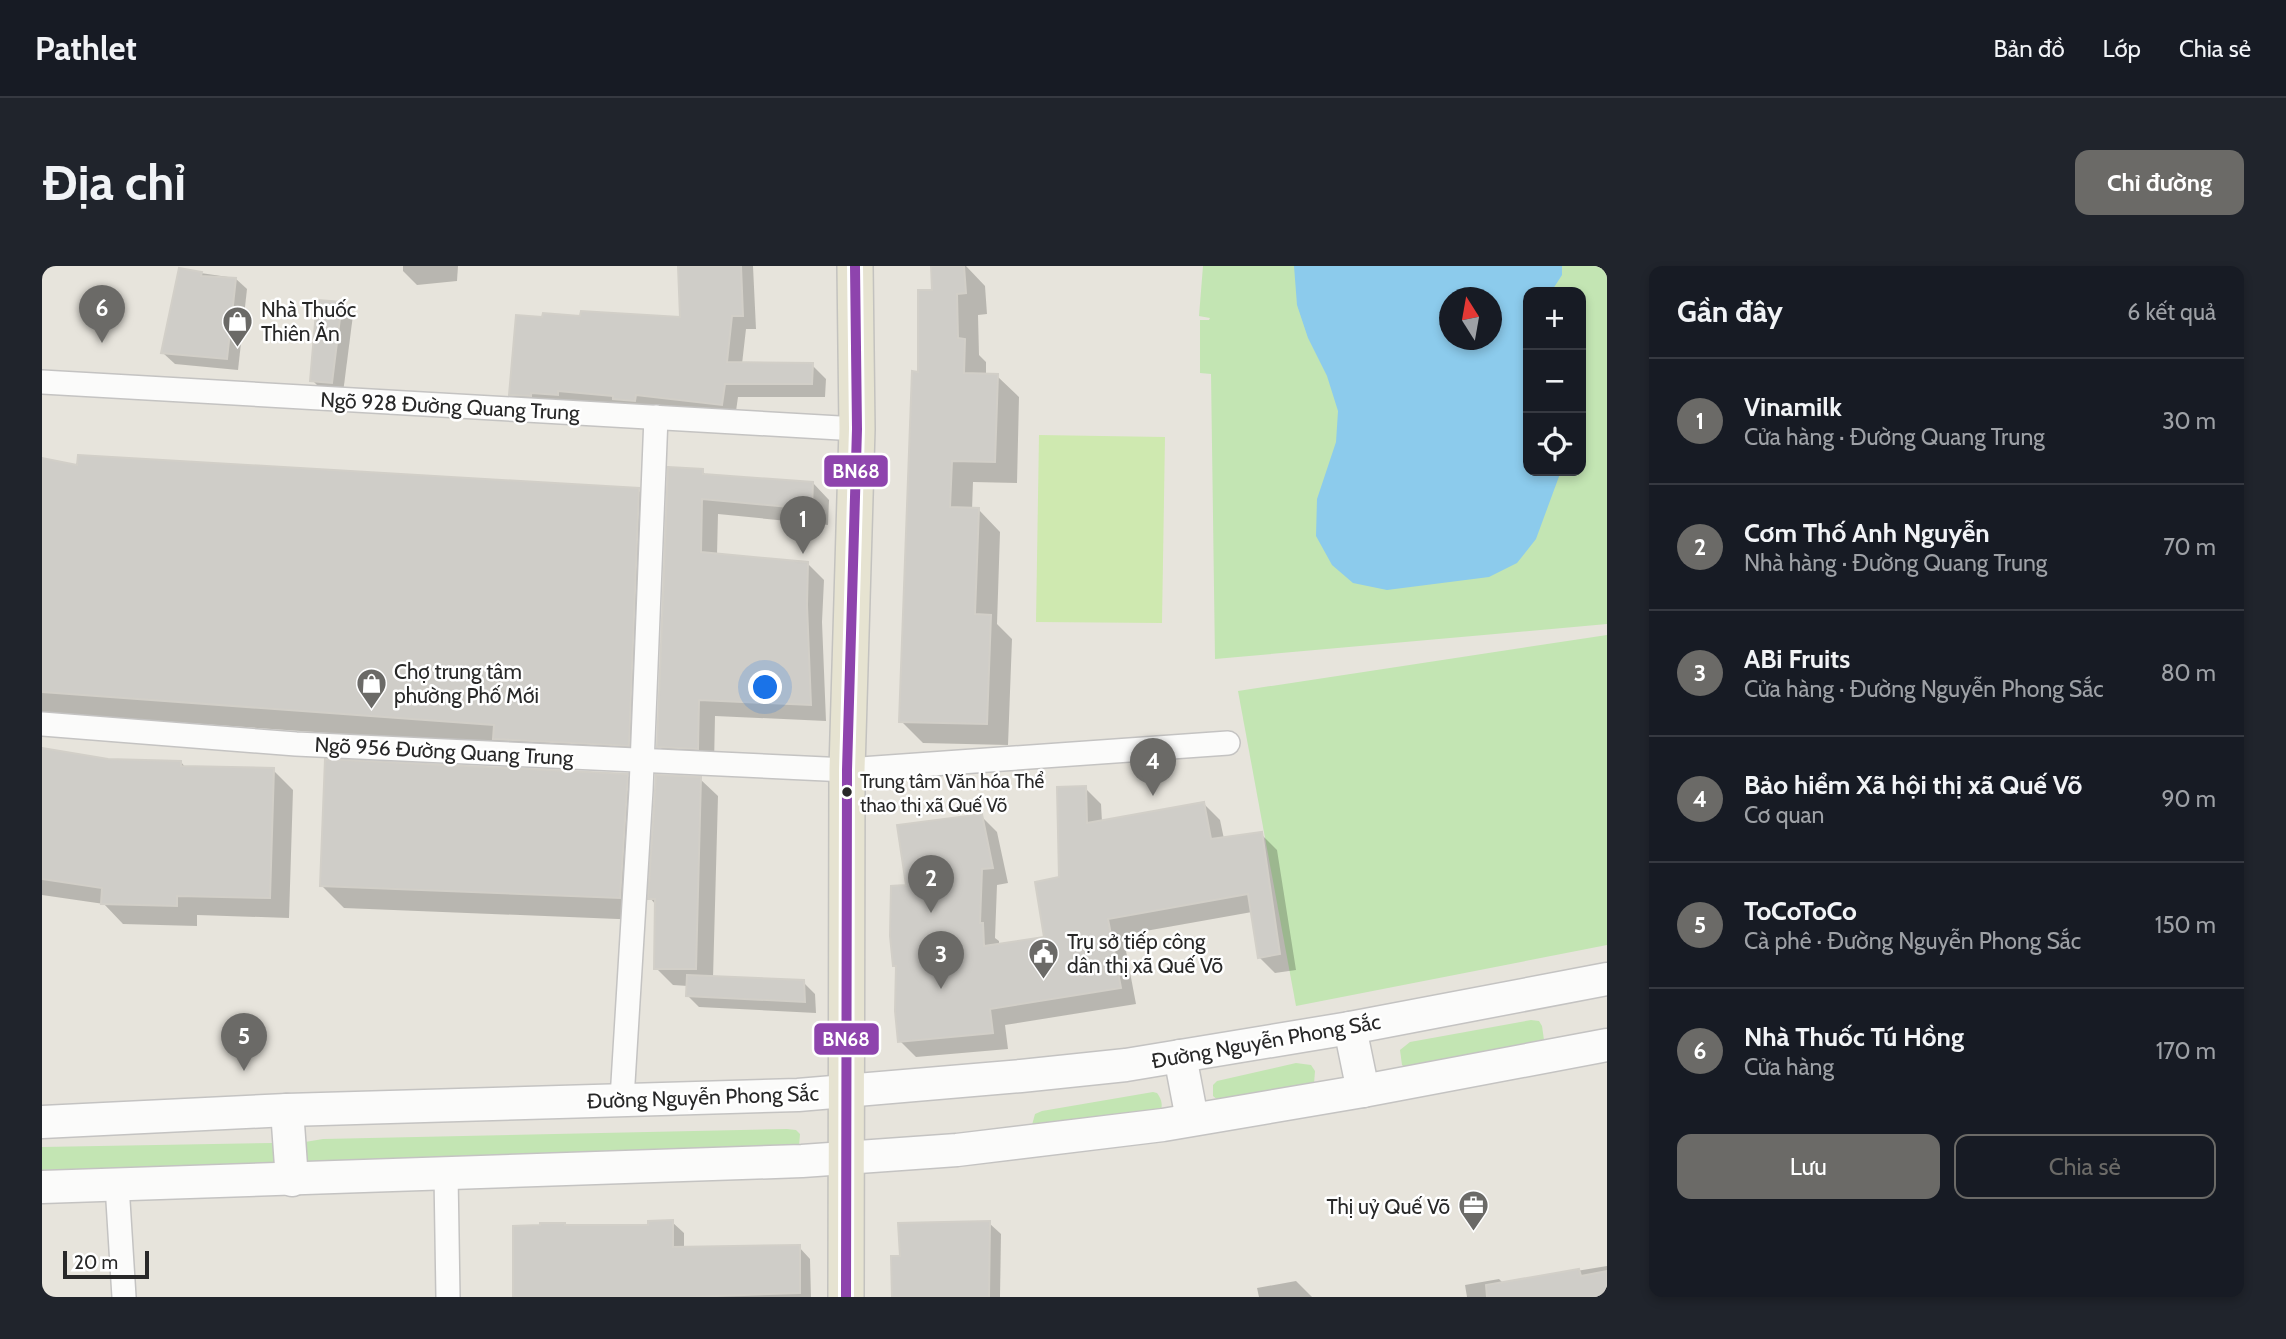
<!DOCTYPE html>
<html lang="vi">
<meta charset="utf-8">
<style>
:root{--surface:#171b24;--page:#20242c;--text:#f1f3f6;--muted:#9ea1a6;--line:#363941;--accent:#6b6a67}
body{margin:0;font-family:Cabin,sans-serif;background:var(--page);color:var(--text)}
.controls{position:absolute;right:21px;top:21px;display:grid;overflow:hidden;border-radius:14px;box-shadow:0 4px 10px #0003}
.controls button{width:63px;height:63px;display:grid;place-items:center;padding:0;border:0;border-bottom:2px solid var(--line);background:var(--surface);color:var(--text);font:35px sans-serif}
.compass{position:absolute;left:1397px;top:21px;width:63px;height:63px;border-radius:50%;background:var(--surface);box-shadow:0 4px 10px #0003;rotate:349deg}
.scale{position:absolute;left:21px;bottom:18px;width:86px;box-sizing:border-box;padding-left:7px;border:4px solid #282828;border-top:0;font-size:19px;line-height:24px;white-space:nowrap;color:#282828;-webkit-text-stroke:5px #fff;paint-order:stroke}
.you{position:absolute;left:724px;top:422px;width:24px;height:24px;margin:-18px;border:5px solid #fff;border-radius:50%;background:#1a73e8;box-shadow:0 0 0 10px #1a73e833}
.badge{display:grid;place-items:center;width:46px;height:46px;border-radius:50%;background:var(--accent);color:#fff;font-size:23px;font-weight:700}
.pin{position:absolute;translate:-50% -58px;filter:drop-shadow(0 2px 4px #0008)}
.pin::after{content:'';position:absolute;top:37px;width:24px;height:21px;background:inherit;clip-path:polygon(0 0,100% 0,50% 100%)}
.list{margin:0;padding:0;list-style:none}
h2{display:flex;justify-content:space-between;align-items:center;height:91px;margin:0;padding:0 28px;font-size:30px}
h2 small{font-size:23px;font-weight:400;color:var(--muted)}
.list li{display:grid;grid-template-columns:46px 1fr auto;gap:21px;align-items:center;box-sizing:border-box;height:126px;padding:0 28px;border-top:2px solid var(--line)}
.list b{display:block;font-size:26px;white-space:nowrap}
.list p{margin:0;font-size:23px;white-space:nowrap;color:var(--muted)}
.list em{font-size:23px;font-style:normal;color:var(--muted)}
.actions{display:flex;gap:14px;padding:21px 28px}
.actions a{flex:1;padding:16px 0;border:2px solid var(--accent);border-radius:14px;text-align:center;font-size:24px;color:var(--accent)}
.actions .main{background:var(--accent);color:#fff}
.icon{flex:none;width:38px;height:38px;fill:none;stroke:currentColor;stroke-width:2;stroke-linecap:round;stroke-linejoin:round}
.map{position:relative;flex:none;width:1565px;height:1031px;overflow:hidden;border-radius:14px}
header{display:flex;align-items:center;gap:42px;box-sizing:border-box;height:98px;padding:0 35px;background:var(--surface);border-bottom:2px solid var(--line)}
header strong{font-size:33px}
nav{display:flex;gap:38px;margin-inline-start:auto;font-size:24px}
.intro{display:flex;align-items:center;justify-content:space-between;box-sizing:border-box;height:168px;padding:0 42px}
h1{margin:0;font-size:49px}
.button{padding:18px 32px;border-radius:14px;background:var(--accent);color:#fff;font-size:24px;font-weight:700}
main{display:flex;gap:42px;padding:0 42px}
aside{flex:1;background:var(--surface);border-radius:14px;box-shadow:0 4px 10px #0003}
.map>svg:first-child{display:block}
.green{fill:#c3e5b3;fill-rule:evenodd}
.pitch{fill:#cfe9b0}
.water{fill:#8ccbec;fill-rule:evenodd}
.shadow{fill:#0003}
.building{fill:#cfcdc8;stroke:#d2cfc8;stroke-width:2}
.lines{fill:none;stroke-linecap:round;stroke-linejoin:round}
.minor-casing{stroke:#c4c3c2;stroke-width:26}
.secondary-casing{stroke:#c4c3c2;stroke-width:35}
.primary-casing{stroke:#c3c2bf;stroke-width:38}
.minor{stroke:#fbfbfa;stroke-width:23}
.secondary{stroke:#fbfbfa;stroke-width:32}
.primary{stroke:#e6e3d1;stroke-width:35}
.bus-1-casing{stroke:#fff;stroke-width:16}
.bus-1{stroke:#8e44ad;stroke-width:10}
.bus-dot{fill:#282828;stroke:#fff;stroke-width:2.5}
.labels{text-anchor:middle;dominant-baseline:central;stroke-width:5;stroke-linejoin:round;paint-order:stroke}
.bus-label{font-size:19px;fill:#282828;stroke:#fff;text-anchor:start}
.poi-label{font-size:21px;fill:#282828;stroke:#fff;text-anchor:start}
.street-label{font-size:21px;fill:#282828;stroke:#fff}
.line-badge{stroke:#fff;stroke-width:2.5}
.badge-label{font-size:19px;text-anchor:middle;font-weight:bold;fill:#fff}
</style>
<header>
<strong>Pathlet</strong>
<nav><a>Bản đồ</a><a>Lớp</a><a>Chia sẻ</a></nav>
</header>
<div class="intro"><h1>Địa chỉ</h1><a class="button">Chỉ đường</a></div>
<main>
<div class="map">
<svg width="1565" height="1031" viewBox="0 0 1565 1031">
<rect width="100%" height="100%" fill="#e7e4dc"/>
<!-- green -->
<g class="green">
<path d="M1161,0H1565V358L1173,393L1169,108L1158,107V54H1167L1168,52L1157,50ZM1486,26H1539V205H1486ZM1408,32H1450V74H1408Z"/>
<polygon points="1565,369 1565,679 1254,740 1196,425"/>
<polygon points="1489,754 1497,755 1500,760 1502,774 1498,779 1364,802 1360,799 1358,784 1368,776"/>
<polygon points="1254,797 1269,799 1273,805 1272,818 1177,835 1171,830 1171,819 1175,815"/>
<path d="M1111,826L1115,827C1120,834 1121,839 1118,847L990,859L993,848L1000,845Z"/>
<polygon points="745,863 754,864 758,868 757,880 271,898 261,896 263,876 281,873"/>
<polygon points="231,877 236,878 238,895 231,899 0,904 0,881"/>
</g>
<!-- pitch -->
<polygon class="pitch" points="997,169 1123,171 1120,357 994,356"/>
<!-- water -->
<path class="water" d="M1252,0H1520V9L1509,26H1486V205H1519L1494,273L1475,297L1447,311L1345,324L1311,317L1290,299L1274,270L1275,233L1294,176L1296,145L1285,110L1266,72L1255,39ZM1408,32H1450V74H1408Z"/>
<!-- shadow -->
<g class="shadow">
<polygon points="361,0 416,0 415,15 375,19 361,5"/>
<polygon points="638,0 711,0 714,63 704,63 700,98 770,99 784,113 783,131 696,131 693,152 482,142 469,128 540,52 640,53"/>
<polygon points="891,0 924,0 943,20 945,48 936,49 937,89 944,96 944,109 955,110 977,131 975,217 931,216 930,244 937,244 958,266 955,358 970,373 966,479 881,477 859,455 878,107 892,25"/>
<polygon points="138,4 193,12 205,23 196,104 133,98 121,87"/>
<polygon points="299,38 311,49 301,127 281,125 270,114"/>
<polygon points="0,194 36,201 596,224 619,247 609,501 459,479 4,447 0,466"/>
<polygon points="660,205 665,210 771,217 787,234 786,259 676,248 675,289 765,297 782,314 780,356 784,455 673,450 672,499 633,497 617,480"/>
<polygon points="0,484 66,494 139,496 144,502 231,504 251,524 247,652 155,649 155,660 81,658 62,638 0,629"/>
<polygon points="585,509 607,532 600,654 302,642 279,619"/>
<polygon points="658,513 676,530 671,712 761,716 773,728 774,747 657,741 645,729 646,720 631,719 614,702 614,639 608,632"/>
<polygon points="1043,522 1059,538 1060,556 1161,537 1178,554 1182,573 1219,568 1235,584 1254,704 1233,707 1217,691 1210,646 1081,669 1094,738 963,759 966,783 874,791 858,775 856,702 853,700 866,621 939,550 955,566 966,617 955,619 953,672 957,675 957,680 1004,672"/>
<polygon points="630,956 642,967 642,983 757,981 768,993 769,1031 473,1031 525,961 608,961"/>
<polygon points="947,957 959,968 958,1031 852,1031 860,992"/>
<polygon points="1565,1000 1565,1031 1425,1031 1423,1019 1457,1013 1461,1017"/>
<polygon points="1254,1015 1270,1031 1217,1031 1215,1022"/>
</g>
<!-- building -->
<g class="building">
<polygon points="636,0 699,0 701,50 690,50 685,96 771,97 770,118 683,118 680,139 594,129 593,135 571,133 571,130 516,125 516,129 489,127 489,130 467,129 474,49 500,51 501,47 538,50 539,45 638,51"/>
<polygon points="889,0 922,0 924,27 915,28 916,72 923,73 922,107 956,108 953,196 910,195 908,241 937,242 933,348 949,349 945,458 857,456 870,105 876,106 876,24 890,24"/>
<polygon points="137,2 160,6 159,10 194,12 185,93 119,87"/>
<polygon points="275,34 300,36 290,117 268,115"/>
<polygon points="36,189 597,222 587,480 451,473 452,459 0,426 0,192 35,199"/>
<polygon points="626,201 661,203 661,208 771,216 770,243 660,233 659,286 766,296 765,339 769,439 657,434 656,483 615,481"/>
<polygon points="0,482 66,493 139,495 139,500 232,502 228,632 135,630 135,640 59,638 60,622 0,613"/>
<polygon points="283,493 586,508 578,632 278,620"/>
<polygon points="614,509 659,511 654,703 612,703 613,633 606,633"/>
<polygon points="1044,520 1045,557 1162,536 1169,573 1220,566 1238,688 1216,692 1206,628 1066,653 1079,722 948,743 951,767 856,776 853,745 854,700 851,700 848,670 849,620 864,619 855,559 940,548 951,602 940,603 938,657 941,657 942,680 1002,671 993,616 1017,611 1015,521"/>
<polygon points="645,709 762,714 763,736 644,730"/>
<polygon points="631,954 631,981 758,979 758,1027 647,1031 471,1031 471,960 498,959 498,957 523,957 523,959 606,959 606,955"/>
<polygon points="948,955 947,1031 850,1031 849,990 858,990 856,957"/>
<polygon points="1537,1003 1539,1010 1565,1005 1565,1031 1445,1031 1444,1019"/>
</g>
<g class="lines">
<defs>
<g id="minor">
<polyline points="0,116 815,163"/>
<polyline points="0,458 254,478 805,504 1186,477"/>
<polyline points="580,833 599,524 614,151"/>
<polyline points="404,908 406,1031"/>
<polyline points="75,919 82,1031"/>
</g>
<g id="secondary">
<polyline points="1308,762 1321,825"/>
<polyline points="1138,790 1150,853"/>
<polyline points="245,844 250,914"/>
<polyline points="0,856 245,844 756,829 979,810 1084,799 1308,762 1565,713"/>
<polyline points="0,921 760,895 915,884 1121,859 1321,825 1565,779"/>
</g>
<polyline id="primary" points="804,1031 805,504 815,163 813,0"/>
</defs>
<!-- minor casing -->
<use href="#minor" class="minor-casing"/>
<!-- secondary casing -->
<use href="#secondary" class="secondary-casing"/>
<!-- primary casing -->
<use href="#primary" class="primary-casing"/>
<!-- minor -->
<use href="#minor" class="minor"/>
<!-- secondary -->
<use href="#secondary" class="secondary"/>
<!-- primary -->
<use href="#primary" class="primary"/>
<defs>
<polyline id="bus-1" points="804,1031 805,504 815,163 813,0"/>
</defs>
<!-- bus-1 casing -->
<use href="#bus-1" class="bus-1-casing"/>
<!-- bus-1 -->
<use href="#bus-1" class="bus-1"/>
</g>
<!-- icons -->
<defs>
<symbol id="shop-pin" viewBox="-11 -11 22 30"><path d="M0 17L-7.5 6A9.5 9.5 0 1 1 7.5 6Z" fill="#6b6a67" stroke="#fff"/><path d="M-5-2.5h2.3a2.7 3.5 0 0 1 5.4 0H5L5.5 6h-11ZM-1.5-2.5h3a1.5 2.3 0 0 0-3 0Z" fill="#fff"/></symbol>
<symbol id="civic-pin" viewBox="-11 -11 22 30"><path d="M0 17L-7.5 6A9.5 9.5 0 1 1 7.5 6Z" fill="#6b6a67" stroke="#fff"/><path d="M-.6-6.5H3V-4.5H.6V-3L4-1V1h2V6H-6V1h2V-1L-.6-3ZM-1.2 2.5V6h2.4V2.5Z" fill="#fff"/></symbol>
<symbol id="office-pin" viewBox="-11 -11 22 30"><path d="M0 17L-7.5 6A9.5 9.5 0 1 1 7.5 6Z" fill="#6b6a67" stroke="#fff"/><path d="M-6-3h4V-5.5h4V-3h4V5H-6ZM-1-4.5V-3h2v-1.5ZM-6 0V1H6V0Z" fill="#fff"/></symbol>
</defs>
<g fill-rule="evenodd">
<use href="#shop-pin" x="178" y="38" width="35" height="47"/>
<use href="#shop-pin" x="312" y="400" width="35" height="47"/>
<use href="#civic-pin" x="984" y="670" width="35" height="47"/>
<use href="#office-pin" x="1414" y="922" width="35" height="47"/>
</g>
<!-- markers -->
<circle class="bus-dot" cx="805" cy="526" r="6"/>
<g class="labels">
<!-- bus labels -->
<g class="bus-label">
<text x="818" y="515">Trung tâm Văn hóa Thể<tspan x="818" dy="24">thao thị xã Quế Võ</tspan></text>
</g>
<!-- poi labels -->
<g class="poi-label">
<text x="219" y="43">Nhà Thuốc<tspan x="219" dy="24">Thiên Ân</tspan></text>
<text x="352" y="405">Chợ trung tâm<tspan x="352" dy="24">phường Phố Mới</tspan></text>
<text x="1025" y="675">Trụ sở tiếp công<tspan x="1025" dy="24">dân thị xã Quế Võ</tspan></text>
<text x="1408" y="940" text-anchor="end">Thị uỷ Quế Võ</text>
</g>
<!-- street labels -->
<g class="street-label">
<text transform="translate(408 140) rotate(3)">Ngõ 928 Đường Quang Trung</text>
<text transform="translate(402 485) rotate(3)">Ngõ 956 Đường Quang Trung</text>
<text transform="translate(1224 775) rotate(-10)">Đường Nguyễn Phong Sắc</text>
<text transform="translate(661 831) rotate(-2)">Đường Nguyễn Phong Sắc</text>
</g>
</g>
<g class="line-badge">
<rect x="781" y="188" width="66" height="34" rx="7" fill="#8e44ad"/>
<rect x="771" y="756" width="67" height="34" rx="7" fill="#8e44ad"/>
</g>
<g class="badge-label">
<text x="814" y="212">BN68</text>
<text x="804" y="780">BN68</text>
</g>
</svg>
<div class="controls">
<button>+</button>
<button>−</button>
<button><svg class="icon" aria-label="locate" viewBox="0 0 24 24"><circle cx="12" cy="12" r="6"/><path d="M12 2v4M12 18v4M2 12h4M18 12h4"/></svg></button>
</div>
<svg class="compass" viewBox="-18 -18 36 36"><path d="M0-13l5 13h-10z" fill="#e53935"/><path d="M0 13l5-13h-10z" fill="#9ea1a6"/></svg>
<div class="scale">20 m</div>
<div class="you"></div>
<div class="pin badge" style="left:761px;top:288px">1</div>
<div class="pin badge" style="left:889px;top:647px">2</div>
<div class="pin badge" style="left:899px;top:723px">3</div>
<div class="pin badge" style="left:1111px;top:530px">4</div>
<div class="pin badge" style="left:202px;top:805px">5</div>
<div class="pin badge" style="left:60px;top:77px">6</div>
</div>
<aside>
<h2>Gần đây<small>6 kết quả</small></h2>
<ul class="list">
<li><span class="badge">1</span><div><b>Vinamilk</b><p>Cửa hàng · Đường Quang Trung</p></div><em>30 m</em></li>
<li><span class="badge">2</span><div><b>Cơm Thố Anh Nguyễn</b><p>Nhà hàng · Đường Quang Trung</p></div><em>70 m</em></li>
<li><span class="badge">3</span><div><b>ABi Fruits</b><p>Cửa hàng · Đường Nguyễn Phong Sắc</p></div><em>80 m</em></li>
<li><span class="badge">4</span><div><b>Bảo hiểm Xã hội thị xã Quế Võ</b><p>Cơ quan</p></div><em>90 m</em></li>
<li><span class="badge">5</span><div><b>ToCoToCo</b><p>Cà phê · Đường Nguyễn Phong Sắc</p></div><em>150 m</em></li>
<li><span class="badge">6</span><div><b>Nhà Thuốc Tú Hồng</b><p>Cửa hàng</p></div><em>170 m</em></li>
</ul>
<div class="actions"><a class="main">Lưu</a><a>Chia sẻ</a></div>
</aside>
</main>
